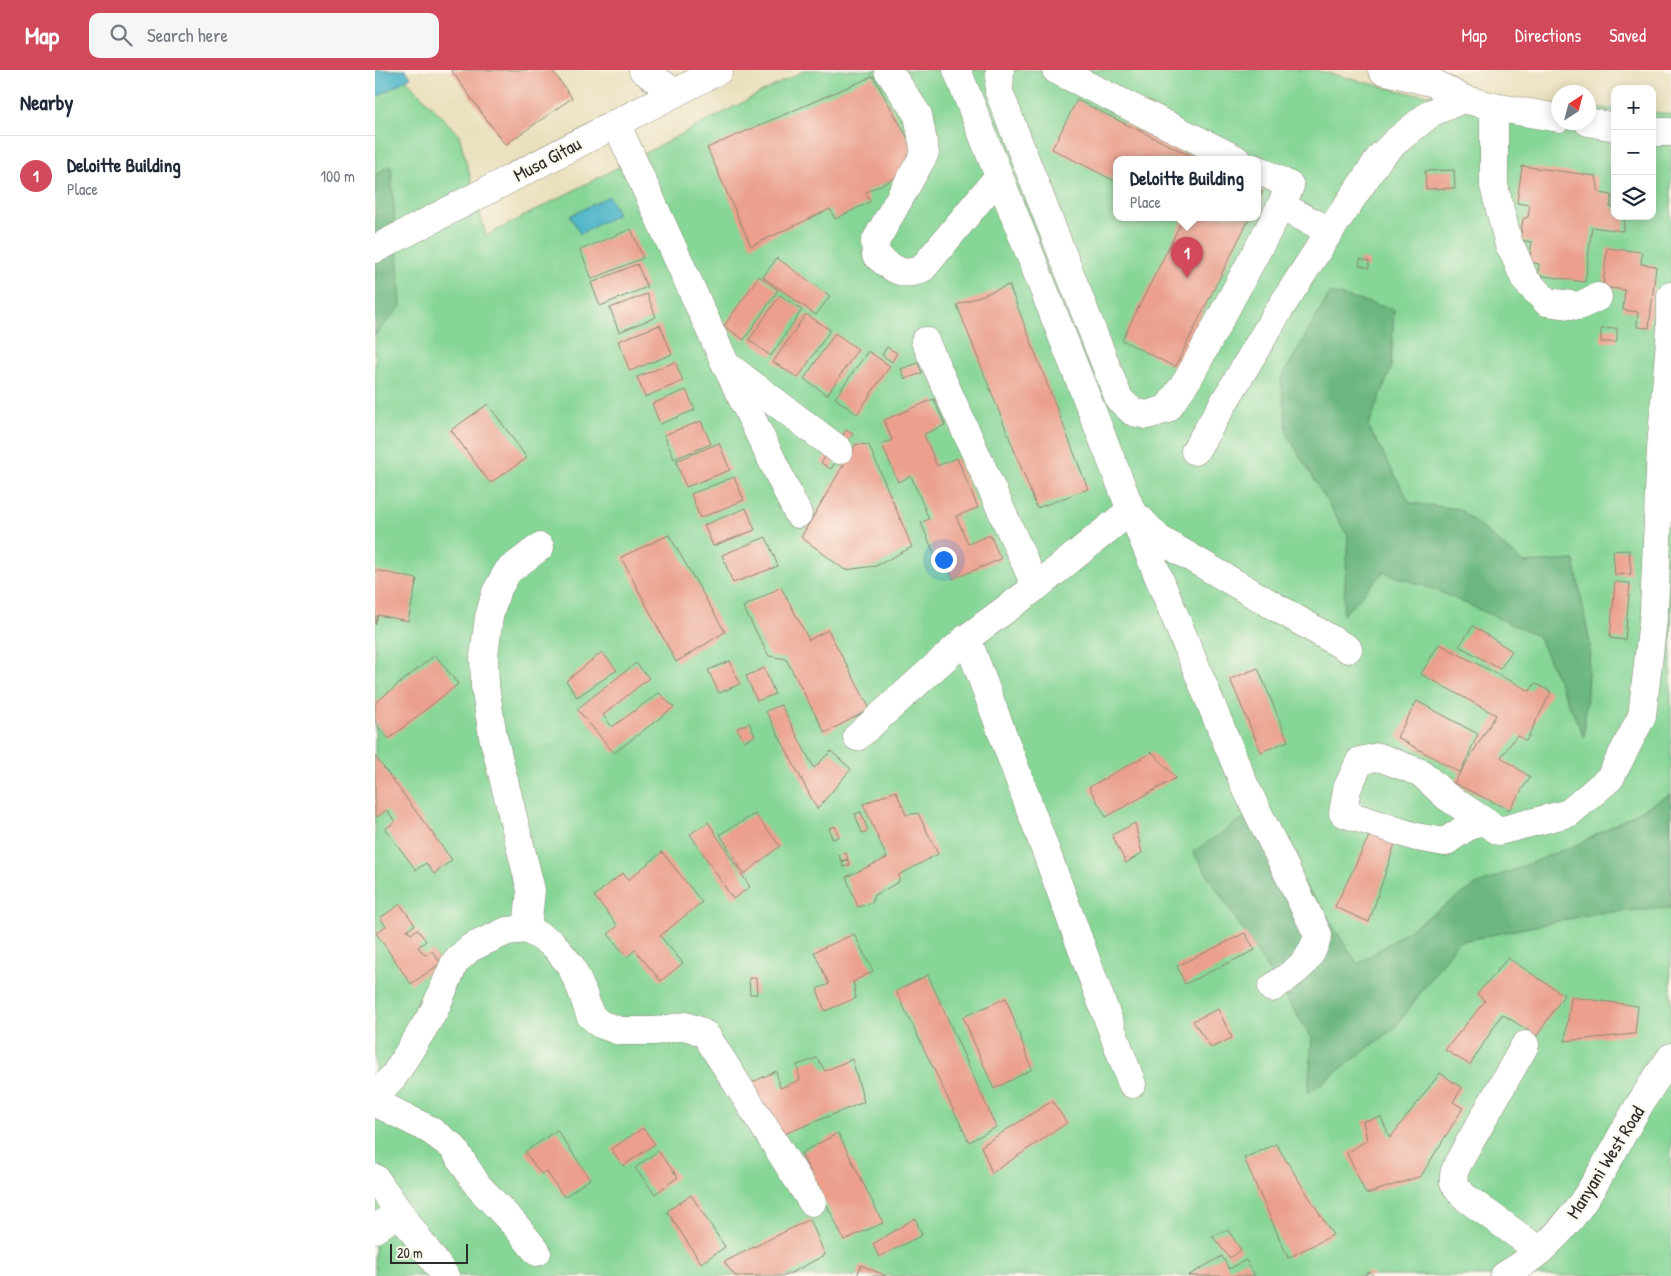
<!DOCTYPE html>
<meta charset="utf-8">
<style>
:root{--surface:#fff;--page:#f6f6f7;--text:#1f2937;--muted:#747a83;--line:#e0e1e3;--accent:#d1495b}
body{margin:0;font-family:"Patrick Hand",sans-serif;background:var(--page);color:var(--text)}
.controls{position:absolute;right:15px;top:15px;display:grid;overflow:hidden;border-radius:10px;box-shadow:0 2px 12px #0003}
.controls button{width:45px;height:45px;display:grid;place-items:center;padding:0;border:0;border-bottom:1px solid var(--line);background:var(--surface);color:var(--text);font:25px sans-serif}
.compass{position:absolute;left:1176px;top:15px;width:45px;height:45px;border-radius:50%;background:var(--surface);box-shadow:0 2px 12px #0003;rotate:36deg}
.scale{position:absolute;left:15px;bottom:12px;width:78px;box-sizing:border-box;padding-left:5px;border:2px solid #2b2b2b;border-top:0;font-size:14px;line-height:18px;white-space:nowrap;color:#2b2b2b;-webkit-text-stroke:4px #fbf7ec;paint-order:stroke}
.you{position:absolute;left:568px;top:489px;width:18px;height:18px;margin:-12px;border:4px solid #fff;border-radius:50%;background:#1a73e8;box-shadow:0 0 0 8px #1a73e833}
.badge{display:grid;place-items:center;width:32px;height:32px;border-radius:50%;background:var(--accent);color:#fff;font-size:16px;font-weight:700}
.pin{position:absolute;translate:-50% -41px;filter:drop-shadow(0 1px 2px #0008)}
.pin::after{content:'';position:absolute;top:26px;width:18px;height:15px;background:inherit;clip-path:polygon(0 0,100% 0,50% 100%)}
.popup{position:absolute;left:738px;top:86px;width:148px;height:65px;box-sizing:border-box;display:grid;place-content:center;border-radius:10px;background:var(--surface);filter:drop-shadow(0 1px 4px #0005);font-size:16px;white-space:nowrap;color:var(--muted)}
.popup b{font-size:19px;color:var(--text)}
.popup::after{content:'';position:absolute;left:50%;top:100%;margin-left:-10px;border:10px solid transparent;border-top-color:var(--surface)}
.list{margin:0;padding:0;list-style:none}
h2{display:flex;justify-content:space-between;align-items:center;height:65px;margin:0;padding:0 20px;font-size:21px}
h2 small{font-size:16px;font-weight:400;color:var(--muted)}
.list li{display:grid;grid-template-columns:32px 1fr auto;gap:15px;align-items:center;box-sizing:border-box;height:80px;padding:0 20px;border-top:1px solid var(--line)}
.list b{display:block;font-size:19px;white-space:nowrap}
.list p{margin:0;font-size:16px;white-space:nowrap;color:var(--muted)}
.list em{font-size:16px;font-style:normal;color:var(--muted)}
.icon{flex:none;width:28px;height:28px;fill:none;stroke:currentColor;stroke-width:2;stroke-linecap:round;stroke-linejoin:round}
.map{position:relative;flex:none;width:1296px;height:1206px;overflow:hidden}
header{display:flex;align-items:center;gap:30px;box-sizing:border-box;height:70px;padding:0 25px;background:var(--accent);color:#fff}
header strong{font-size:24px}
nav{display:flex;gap:28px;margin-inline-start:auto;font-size:18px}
.search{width:350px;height:45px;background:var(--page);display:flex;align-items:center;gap:12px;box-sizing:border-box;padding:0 18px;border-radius:10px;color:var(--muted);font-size:19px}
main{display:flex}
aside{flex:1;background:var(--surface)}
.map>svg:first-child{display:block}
.green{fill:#86d697;stroke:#588061;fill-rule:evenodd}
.forest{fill:#6cb780;stroke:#4c7156}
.water{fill:#4ab4c7;stroke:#3a7079}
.building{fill:#eb9f8c}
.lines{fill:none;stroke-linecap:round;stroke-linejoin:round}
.minor-casing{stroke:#8a8674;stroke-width:29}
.minor{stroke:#fff;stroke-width:28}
.labels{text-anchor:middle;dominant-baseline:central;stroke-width:4;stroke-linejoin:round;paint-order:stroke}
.street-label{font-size:19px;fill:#2b2b2b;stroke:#fbf7ec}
</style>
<header>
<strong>Map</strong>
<div class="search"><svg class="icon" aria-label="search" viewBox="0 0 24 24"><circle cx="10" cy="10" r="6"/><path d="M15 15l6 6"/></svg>Search here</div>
<nav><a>Map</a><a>Directions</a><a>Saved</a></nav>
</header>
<main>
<aside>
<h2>Nearby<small></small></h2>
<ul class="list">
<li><span class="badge">1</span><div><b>Deloitte Building</b><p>Place</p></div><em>100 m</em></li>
</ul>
</aside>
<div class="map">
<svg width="1296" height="1206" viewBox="0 0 1296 1206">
<rect width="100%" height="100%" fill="#fbf7ec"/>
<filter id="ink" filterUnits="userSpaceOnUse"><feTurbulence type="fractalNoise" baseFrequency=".02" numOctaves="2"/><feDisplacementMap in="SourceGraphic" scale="10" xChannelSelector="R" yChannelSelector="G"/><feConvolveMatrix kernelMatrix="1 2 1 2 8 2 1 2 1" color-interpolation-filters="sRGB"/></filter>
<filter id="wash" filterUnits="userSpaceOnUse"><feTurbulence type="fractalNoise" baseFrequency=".0096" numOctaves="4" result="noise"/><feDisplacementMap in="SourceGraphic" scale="20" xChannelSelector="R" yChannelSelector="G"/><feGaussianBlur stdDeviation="1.12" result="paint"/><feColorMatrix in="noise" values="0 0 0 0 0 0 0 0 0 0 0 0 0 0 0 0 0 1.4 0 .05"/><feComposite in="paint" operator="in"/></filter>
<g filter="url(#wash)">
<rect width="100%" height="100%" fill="#eae0bd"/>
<!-- green -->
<path class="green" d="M0,0H22L84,65L111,166L430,0H940L1034,23L1183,35L1184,52H1214V37L1240,39V146H1277V42L1296,44V1206H0ZM742,89H882V147H742Z"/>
<!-- forest -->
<g class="forest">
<polygon points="16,95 26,236 0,265 0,105"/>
<polygon points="955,223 1019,239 1016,299 993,356 1035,433 1084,439 1149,493 1199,490 1215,574 1209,667 1163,566 1063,521 1009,502 968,545 973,466 913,366 906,309"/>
<polygon points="1296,724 1296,838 1223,843 1082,872 1020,958 933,1023 937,968 818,782 880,740 983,894 1101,815 1208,772"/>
</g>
<!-- water -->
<g class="water">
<polygon points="2,0 31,0 36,7 0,28 0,1"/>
<polygon points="234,126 243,144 205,164 195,146"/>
</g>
<g id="blocks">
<!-- building -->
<g class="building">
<polygon points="76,0 177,0 197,28 130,75"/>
<polygon points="498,6 541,83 525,106 491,122 495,132 460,149 455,139 376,176 332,78"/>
<polygon points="702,30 822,89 742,89 742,112 677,79"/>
<polygon points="1147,96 1221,106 1224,123 1237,125 1235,137 1240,138 1240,146 1250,146 1248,161 1217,157 1210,212 1163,205 1164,194 1154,192 1157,172 1145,170 1148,149 1153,147 1155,135 1142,133"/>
<polygon points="1079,100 1080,118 1051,119 1050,101"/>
<polygon points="882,119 888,122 882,133"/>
<polygon points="809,147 875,147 800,297 747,270"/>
<polygon points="256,159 268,188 217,209 205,180"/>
<polygon points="1232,178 1267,182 1266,194 1281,196 1274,258 1262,257 1263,242 1248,240 1250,220 1228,217"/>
<polygon points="402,188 455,226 441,245 388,207"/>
<polygon points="985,189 994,191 994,198 984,195"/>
<polygon points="262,194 272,217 225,236 216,213"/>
<polygon points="384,206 403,220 369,270 349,256"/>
<polygon points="634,215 713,419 662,438 582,235"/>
<polygon points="272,224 281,247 244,262 235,238"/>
<polygon points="405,225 427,240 396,286 374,270"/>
<polygon points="431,244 455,260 423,308 398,292"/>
<polygon points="285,255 297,284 255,301 243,271"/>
<polygon points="1242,258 1242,272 1226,272 1226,259"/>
<polygon points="460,263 483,279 452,325 429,309"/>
<polygon points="512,277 522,283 517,292 507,285"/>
<polygon points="493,281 515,296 482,344 460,328"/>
<polygon points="300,292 308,311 270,327 262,307"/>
<polygon points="543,293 547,303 530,309 526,299"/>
<polygon points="311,320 320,340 285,354 277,334"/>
<polygon points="559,329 570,355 549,364 562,396 582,388 603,438 581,446 593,474 615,465 626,489 578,509 568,485 561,488 546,453 554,449 536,406 523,412 507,374 517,370 509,350"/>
<polygon points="113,334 152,388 115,413 76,360"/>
<polygon points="326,351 336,374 299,389 289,365"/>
<polygon points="471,360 478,364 472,372 466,368"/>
<polygon points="344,373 355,400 311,417 301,391"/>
<polygon points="481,374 494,375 537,477 501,496 470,500 426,467"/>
<polygon points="455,380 464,386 456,399 446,393"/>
<polygon points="359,407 369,430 325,448 316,424"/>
<polygon points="371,438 380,460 338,476 329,455"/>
<polygon points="294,465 350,562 301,592 246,487"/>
<polygon points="391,467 403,496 358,513 347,485"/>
<polygon points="1254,480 1256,504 1240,505 1238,481"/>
<polygon points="0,500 42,509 33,551 3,545 0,555"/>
<polygon points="1240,512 1255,513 1250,570 1235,568"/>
<polygon points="406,517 434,570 453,560 495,639 450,663 411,589 394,586 368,537"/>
<polygon points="1098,556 1137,581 1125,599 1084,576"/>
<polygon points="1064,574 1155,621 1160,613 1176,622 1151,671 1142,665 1126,687 1155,707 1134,740 1079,713 1121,645 1046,604"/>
<polygon points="227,582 242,600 202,627 191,611"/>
<polygon points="60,585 83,614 14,669 0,653 0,633"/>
<polygon points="355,591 365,614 344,623 333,600"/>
<polygon points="261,593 274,608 228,645 237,657 284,623 299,637 239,683 202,639"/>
<polygon points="389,598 400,624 382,631 371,606"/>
<polygon points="883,598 913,671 886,682 855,609"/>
<polygon points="1042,631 1103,664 1085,703 1022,667"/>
<polygon points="406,635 439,698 456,681 476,699 442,739 391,641"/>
<polygon points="374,653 380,666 369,671 362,658"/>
<polygon points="777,682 801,708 731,747 714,717"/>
<polygon points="0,686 77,790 59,804 51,793 41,800 10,759 20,752 12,740 2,747 0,744"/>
<polygon points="521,721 531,745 543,743 563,784 524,805 524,812 498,826 498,832 483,837 471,807 512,788 488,734"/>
<polygon points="486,742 493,761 487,763 480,744"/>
<polygon points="380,744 405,776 369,804 345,764"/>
<polygon points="333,752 375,817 358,829 315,764"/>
<polygon points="760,753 767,783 751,793 737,765"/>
<polygon points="460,756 464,767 457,769 454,758"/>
<polygon points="996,762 1020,774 994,852 960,837"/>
<polygon points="287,782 327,832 285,866 308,893 286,911 260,880 252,887 233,864 243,856 219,826 248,803 253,810"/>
<polygon points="471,783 473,789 466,791 464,785"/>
<polygon points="473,790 475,795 468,797 467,792"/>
<polygon points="25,834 40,855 32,860 36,864 42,859 51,871 43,877 50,885 57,881 66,893 36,914 1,863 11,856 5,848"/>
<polygon points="870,863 880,880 810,914 802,896"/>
<polygon points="479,864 498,901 478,912 481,928 450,941 442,919 454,914 439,882"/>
<polygon points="1133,888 1189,925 1162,966 1127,944 1095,995 1070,980 1110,931 1102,924"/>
<polygon points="553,905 621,1057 594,1072 521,921"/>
<polygon points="374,908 381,908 382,924 375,924"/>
<polygon points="1196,927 1263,936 1260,964 1190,971"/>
<polygon points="631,928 657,999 619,1019 588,947"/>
<polygon points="843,939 857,968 836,978 818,951"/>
<polygon points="442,988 450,1001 477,989 489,1032 397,1069 376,1013 401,1001 405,1018 425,1010 422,995"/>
<polygon points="1065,1003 1087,1018 1078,1032 1088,1038 1046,1106 991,1124 972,1083 992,1070 988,1051 1006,1047 1015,1068"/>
<polygon points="677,1031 692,1053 617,1103 606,1076"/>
<polygon points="268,1058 280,1074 248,1096 236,1079"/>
<polygon points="182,1060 215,1109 189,1127 171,1101 166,1104 150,1082"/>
<polygon points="463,1063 508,1153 469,1170 426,1083"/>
<polygon points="901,1074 958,1165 913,1188 869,1088"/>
<polygon points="283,1081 303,1107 280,1124 260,1098"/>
<polygon points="316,1125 350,1177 326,1193 292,1141"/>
<polygon points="540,1148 547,1165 504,1187 498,1174"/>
<polygon points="435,1149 450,1185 410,1206 360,1206 349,1192"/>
<polygon points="853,1160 866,1180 855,1188 837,1166"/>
<polygon points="847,1186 854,1199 871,1190 880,1206 813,1206"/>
<polygon points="486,1195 511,1206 482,1206"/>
<polygon points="994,1202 999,1206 988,1206"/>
</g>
</g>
</g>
<g filter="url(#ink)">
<use href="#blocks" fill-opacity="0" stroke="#8a8674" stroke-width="1"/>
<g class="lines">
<defs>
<g id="minor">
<polyline points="268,0 300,23"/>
<path d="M513,0L543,45L550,83L500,172L501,185C516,198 529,209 548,198L624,106"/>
<polyline points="625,0 624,22 744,329 758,342 772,345 792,339 813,309 906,136 915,116 882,99"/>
<polyline points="681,0 861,89"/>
<polyline points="1007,0 1059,13 1088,29"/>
<polyline points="1119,37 1119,116 1134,175 1138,181 1150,210 1172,232 1204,236 1223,227"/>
<polyline points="1213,52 1240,57"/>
<polyline points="241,53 351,295 423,444"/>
<polyline points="1277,62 1296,62"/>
<polyline points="906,136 955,161"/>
<polyline points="0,179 344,0"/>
<polyline points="550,271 661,517"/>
<polyline points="354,297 464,380"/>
<polyline points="820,381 904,240 955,161 1005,87 1020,72 1056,43 1088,29 1119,37 1184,48"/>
<path d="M756,440L869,714L943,865C934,896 921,900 897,918"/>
<polyline points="764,448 784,469 973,579"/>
<polyline points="592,568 757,1014"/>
<polyline points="482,667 592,568 661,517 756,440 582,0"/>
<polyline points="1107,750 1092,757 1070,772 1041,767 968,743 972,719 985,691 1004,687 1046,703 1071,726 1124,761 1194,743 1235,708 1267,646 1279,541 1286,378 1296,258 1296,226"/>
<polyline points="152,859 156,820 118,666 110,616 109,586 114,547 121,522 133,501 165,477"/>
<path d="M1150,975L1083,1093C1075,1110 1078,1116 1091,1128L1165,1181"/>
<polyline points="0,1025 19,1006 59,941 80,892 95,878 132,861 152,859 178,874 196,896 207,921 215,945 225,954 245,961 280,961 310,956 322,960 331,965 437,1132"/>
<polyline points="0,1032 55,1060 78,1077 103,1116 141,1156 162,1182"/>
<polyline points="0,1108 70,1206"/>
<polyline points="0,1159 24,1142"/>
<path d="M1129,1206C1197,1166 1218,1116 1255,1051C1267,1029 1282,1007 1296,987"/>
</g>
</defs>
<!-- minor casing -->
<use href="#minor" class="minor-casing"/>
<!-- minor -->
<use href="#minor" class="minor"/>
</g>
</g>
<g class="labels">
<!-- street labels -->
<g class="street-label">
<text transform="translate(172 89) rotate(-28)">Musa Gitau</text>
<text transform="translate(1230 1092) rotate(-58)">Manyani West Road</text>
</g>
</g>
</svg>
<div class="controls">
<button>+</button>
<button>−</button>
<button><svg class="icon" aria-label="layers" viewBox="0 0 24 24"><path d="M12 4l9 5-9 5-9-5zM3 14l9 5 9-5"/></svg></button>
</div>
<svg class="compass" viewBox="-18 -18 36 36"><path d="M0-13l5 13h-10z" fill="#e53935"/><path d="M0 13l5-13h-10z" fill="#747a83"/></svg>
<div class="scale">20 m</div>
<div class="you"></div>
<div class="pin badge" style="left:812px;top:208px">1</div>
<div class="popup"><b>Deloitte Building</b>Place</div>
</div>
</main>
